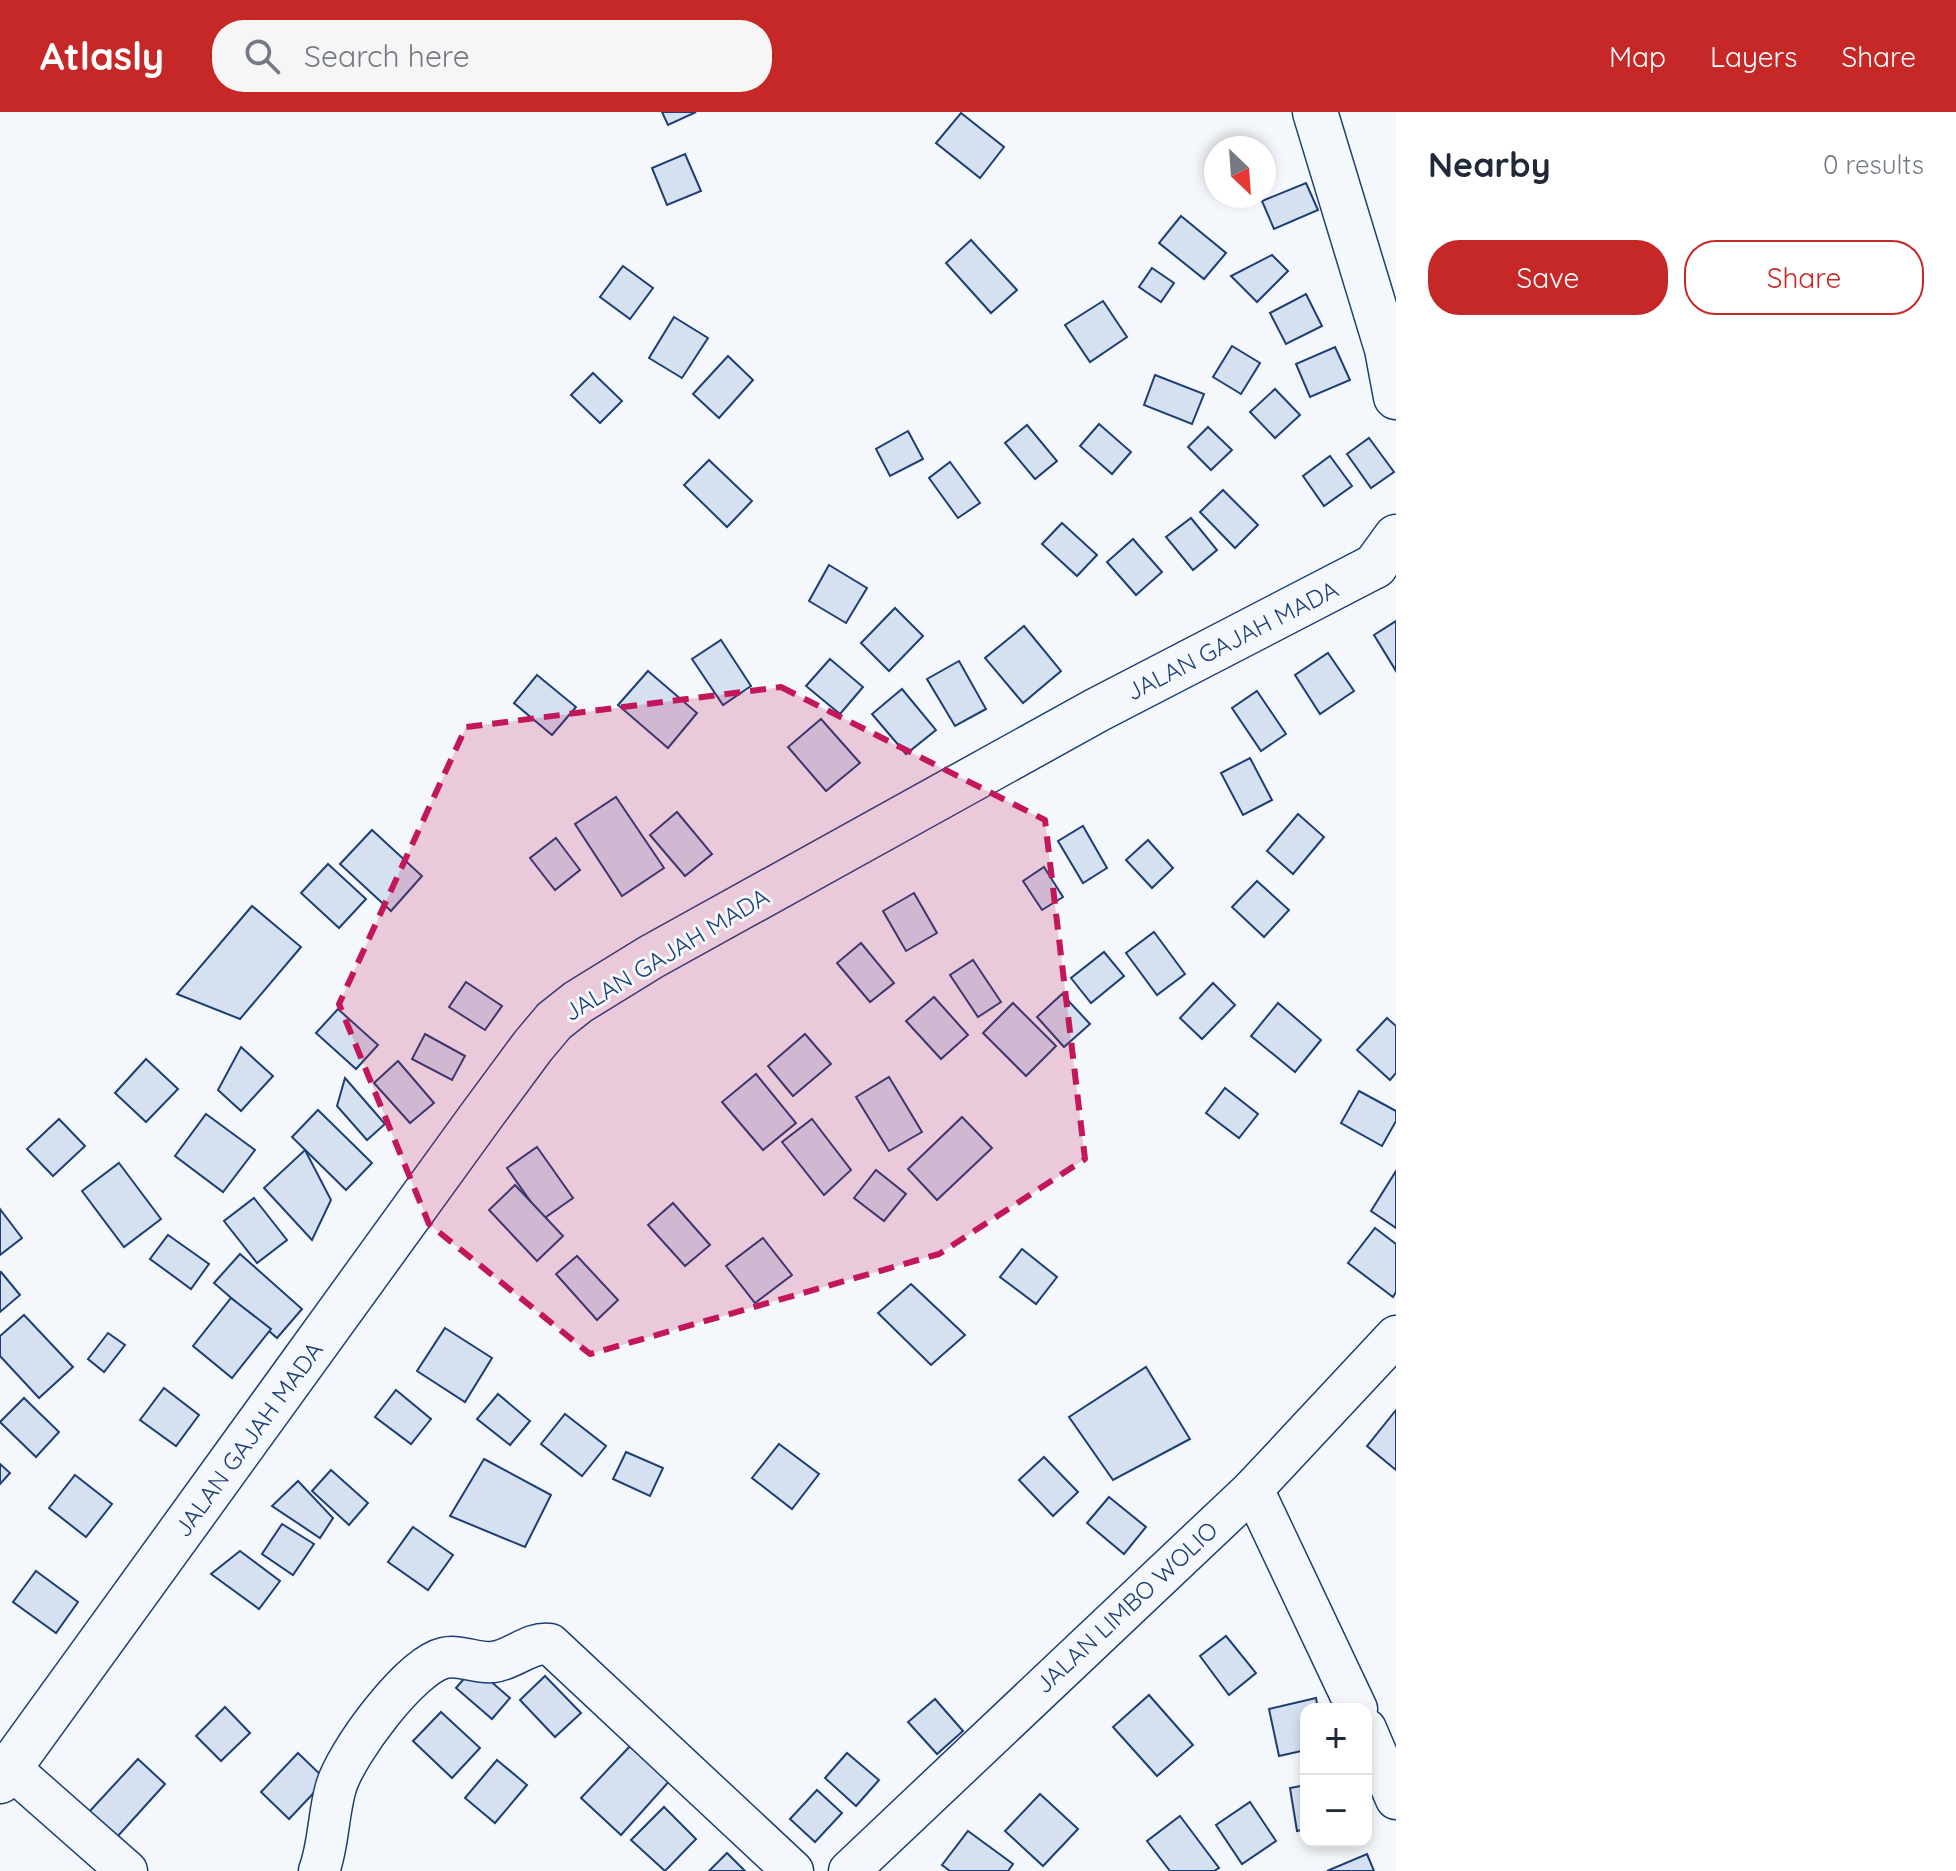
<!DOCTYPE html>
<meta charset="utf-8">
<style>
:root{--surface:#fff;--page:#f6f6f7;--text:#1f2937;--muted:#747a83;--line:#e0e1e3;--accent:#c62828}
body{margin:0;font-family:Quicksand,sans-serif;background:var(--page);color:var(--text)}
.controls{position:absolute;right:24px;bottom:24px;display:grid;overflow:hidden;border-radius:16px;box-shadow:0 4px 12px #0003}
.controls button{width:72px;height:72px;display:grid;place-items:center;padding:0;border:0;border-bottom:2px solid var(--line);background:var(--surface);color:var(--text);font:40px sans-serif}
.compass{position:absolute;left:1204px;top:24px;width:72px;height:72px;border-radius:50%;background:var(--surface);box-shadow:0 4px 12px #0003;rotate:155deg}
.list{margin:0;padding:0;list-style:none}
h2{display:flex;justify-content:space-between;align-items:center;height:104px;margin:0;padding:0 32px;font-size:34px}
h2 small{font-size:26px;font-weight:400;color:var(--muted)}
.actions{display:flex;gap:16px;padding:24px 32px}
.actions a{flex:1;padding:18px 0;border:2px solid var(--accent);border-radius:32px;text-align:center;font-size:28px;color:var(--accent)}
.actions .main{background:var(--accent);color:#fff}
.icon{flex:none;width:44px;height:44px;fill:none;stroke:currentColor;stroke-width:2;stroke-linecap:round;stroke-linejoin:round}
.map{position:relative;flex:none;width:1396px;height:1759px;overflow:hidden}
header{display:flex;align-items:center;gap:48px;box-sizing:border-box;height:112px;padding:0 40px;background:var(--accent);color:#fff}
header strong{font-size:38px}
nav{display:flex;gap:44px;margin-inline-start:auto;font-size:28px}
.search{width:560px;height:72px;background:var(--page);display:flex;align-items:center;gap:20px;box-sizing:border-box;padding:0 28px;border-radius:32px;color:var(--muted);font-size:30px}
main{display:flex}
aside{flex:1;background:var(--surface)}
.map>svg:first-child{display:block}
.building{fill:#d5e0f0;stroke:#1d3f73;stroke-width:2}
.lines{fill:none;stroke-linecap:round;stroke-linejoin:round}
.minor-casing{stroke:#1d3f73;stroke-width:43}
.major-casing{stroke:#1d3f73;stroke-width:47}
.highway-casing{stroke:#1d3f73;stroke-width:47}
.minor{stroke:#f4f7fb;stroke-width:40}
.major{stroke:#f4f7fb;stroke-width:44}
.highway{stroke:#f4f7fb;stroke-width:44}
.marked{fill:#c2185b;fill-opacity:0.2;stroke:#c2185b;stroke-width:6;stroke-dasharray:16 10;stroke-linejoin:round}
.labels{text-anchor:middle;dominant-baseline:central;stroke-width:6;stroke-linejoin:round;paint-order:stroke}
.street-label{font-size:24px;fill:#1d3f73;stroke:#f4f7fb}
</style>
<header>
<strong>Atlasly</strong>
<div class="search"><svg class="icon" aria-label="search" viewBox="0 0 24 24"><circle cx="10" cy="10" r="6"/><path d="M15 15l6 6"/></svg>Search here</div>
<nav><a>Map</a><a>Layers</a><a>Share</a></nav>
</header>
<main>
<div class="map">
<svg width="1396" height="1759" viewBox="0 0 1396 1759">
<rect width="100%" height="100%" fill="#f4f7fb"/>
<!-- building -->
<g class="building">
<polygon points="662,0 696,0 668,13"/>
<polygon points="961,1 1004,35 980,66 936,31"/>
<polygon points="685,42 701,79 667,93 652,56"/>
<polygon points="1306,71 1318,98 1274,117 1262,89"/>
<polygon points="1181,104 1226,141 1204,167 1159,131"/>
<polygon points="971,128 1017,178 991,201 946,151"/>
<polygon points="1272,143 1288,159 1257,190 1231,164"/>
<polygon points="623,154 653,176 630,207 600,185"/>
<polygon points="1152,156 1174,171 1161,190 1139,175"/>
<polygon points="1306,182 1322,214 1286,232 1270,201"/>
<polygon points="1103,189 1127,225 1090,250 1065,213"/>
<polygon points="674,205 708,226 682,266 649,246"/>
<polygon points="1232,234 1260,251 1241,282 1213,265"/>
<polygon points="1335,235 1350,268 1310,285 1296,252"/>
<polygon points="728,244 753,268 719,306 693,282"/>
<polygon points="593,261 622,289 600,311 571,283"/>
<polygon points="1155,263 1204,282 1192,312 1144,293"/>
<polygon points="1275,277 1300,303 1275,326 1250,300"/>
<polygon points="1099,312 1131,340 1112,362 1080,334"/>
<polygon points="1027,313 1057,349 1035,367 1005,331"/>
<polygon points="1208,315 1232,338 1211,358 1188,335"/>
<polygon points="908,319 923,347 890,364 876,337"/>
<polygon points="1369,326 1394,360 1371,376 1347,342"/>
<polygon points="1330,344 1352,374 1324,394 1303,364"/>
<polygon points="709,348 752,389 727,415 684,373"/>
<polygon points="950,350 980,391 958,406 929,366"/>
<polygon points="1223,378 1258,413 1235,436 1200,400"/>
<polygon points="1191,406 1217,438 1193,458 1166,425"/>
<polygon points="1062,411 1097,443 1077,464 1042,432"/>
<polygon points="1133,427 1162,460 1136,483 1107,450"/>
<polygon points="829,453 867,476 846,511 809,489"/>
<polygon points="895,496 923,524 889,559 861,531"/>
<polygon points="1396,509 1396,559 1374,523"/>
<polygon points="1024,514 1061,559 1023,591 985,546"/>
<polygon points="721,528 751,574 723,593 692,547"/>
<polygon points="1328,541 1354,579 1320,602 1295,563"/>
<polygon points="830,547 863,575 840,602 806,574"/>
<polygon points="959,549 986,597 955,614 927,567"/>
<polygon points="648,559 697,601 668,636 618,593"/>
<polygon points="537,563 576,595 552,623 514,591"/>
<polygon points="902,577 936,618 906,642 872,602"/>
<polygon points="1257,579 1286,622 1261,639 1232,596"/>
<polygon points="821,607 860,651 826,679 788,635"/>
<polygon points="1250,646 1272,688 1243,703 1221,661"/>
<polygon points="616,685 664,756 622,784 575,712"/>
<polygon points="677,700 712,742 685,764 650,723"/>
<polygon points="1298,702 1324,725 1293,762 1267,739"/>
<polygon points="1083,714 1107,756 1083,771 1058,729"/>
<polygon points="372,718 422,764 391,799 340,752"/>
<polygon points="556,726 580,758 555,778 530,746"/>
<polygon points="1148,728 1173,756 1152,776 1126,748"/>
<polygon points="328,752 366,787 339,816 301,781"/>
<polygon points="1044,755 1063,785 1042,798 1023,769"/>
<polygon points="1257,769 1289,798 1264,825 1232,795"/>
<polygon points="914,781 937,821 906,839 883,799"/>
<polygon points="252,794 301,835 240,907 177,882"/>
<polygon points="1154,820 1185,862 1157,883 1126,841"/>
<polygon points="861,831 894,871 870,890 837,851"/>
<polygon points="1104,840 1124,864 1091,891 1071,866"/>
<polygon points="973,848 1001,890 978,905 950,863"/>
<polygon points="466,870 502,894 485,918 449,895"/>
<polygon points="1213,871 1235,893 1202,927 1180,906"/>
<polygon points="1062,882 1090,912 1064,935 1037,905"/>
<polygon points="934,885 968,923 941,947 906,909"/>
<polygon points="1013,891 1056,934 1026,964 983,921"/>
<polygon points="1278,891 1321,928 1295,960 1251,924"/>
<polygon points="338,897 378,933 356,957 316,921"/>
<polygon points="1387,906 1396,914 1396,961 1390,968 1357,938"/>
<polygon points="425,922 465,944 452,968 412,947"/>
<polygon points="805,922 831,952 793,984 768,954"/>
<polygon points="241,935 273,964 241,999 218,978"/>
<polygon points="146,947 178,977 146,1010 115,981"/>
<polygon points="398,949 434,991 410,1011 374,971"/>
<polygon points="756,962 796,1011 763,1038 722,990"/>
<polygon points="889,965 922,1020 889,1039 856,985"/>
<polygon points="345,966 385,1012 367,1028 337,994"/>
<polygon points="1225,976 1258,1002 1239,1026 1206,1001"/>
<polygon points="1359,979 1396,999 1396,1009 1382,1034 1341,1011"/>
<polygon points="318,998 372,1051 346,1078 292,1025"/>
<polygon points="206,1002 255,1038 223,1080 175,1044"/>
<polygon points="962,1005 992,1036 937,1088 908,1057"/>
<polygon points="59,1007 85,1034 53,1064 27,1037"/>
<polygon points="812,1007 851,1058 824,1083 782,1030"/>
<polygon points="537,1035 573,1086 543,1107 507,1056"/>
<polygon points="305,1038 331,1088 312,1128 264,1076"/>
<polygon points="119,1051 161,1107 124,1135 82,1079"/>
<polygon points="876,1058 906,1082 884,1109 854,1086"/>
<polygon points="1396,1059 1396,1116 1371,1099"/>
<polygon points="515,1073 563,1124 537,1149 489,1098"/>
<polygon points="254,1086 287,1128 257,1151 224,1109"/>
<polygon points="673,1091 710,1133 685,1154 648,1113"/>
<polygon points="0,1097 22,1126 0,1143"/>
<polygon points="1375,1116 1396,1132 1396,1180 1393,1185 1348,1151"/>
<polygon points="168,1123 209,1152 191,1177 150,1147"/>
<polygon points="763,1126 792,1163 755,1191 726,1154"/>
<polygon points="1022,1137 1057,1165 1036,1192 1000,1165"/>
<polygon points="240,1142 302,1197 277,1226 214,1171"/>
<polygon points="577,1144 618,1188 597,1208 556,1162"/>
<polygon points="1,1160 20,1183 0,1200 0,1161"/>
<polygon points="911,1172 965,1223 931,1253 878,1201"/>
<polygon points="231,1186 271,1217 232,1266 193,1234"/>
<polygon points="24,1203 73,1255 39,1286 0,1244 0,1224"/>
<polygon points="445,1216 492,1246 465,1290 417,1259"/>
<polygon points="108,1221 125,1233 104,1260 88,1247"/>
<polygon points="1146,1255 1190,1327 1113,1368 1069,1305"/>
<polygon points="164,1276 199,1303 176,1334 140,1308"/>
<polygon points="396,1278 431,1307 411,1332 375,1305"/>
<polygon points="498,1282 530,1309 510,1333 477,1307"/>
<polygon points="24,1286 59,1320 36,1345 0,1310"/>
<polygon points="1396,1298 1396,1358 1367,1334"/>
<polygon points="565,1302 606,1334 582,1364 541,1332"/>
<polygon points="779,1332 819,1362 792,1397 752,1366"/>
<polygon points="626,1340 663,1356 650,1384 613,1367"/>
<polygon points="1044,1345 1078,1380 1053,1404 1019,1368"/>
<polygon points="484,1347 551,1383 525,1435 450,1404"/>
<polygon points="0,1352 10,1361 0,1372"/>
<polygon points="331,1358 368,1391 349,1413 312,1379"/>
<polygon points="75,1363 112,1392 86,1425 49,1396"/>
<polygon points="298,1369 333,1406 320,1426 272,1394"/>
<polygon points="1109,1385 1146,1415 1124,1442 1087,1411"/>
<polygon points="282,1412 314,1432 293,1463 262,1442"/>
<polygon points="413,1415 453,1443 428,1478 388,1450"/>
<polygon points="240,1439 280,1469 259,1497 211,1462"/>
<polygon points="36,1459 78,1490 56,1521 13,1490"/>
<polygon points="1226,1524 1256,1561 1229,1583 1200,1544"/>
<polygon points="474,1555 510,1586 492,1607 456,1576"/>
<polygon points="545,1564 581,1601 555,1625 520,1588"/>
<polygon points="1149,1583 1193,1633 1157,1664 1113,1615"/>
<polygon points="1316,1586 1318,1597 1306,1597 1306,1638 1279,1644 1269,1597"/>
<polygon points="935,1587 963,1619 937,1642 908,1610"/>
<polygon points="225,1595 250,1621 221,1649 196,1624"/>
<polygon points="441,1600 480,1636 452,1666 413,1629"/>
<polygon points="632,1632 672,1666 621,1723 581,1686"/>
<polygon points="298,1641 326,1668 289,1707 261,1680"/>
<polygon points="847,1641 879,1668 856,1694 825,1666"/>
<polygon points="138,1647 165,1672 117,1725 89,1700"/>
<polygon points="497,1648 527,1673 495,1711 465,1686"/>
<polygon points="1306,1673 1306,1717 1297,1719 1290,1676"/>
<polygon points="817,1678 842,1701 815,1730 790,1707"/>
<polygon points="1040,1682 1078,1717 1043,1754 1005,1719"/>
<polygon points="1250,1690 1276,1729 1242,1752 1216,1713"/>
<polygon points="664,1695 696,1727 665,1759 631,1728"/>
<polygon points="1180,1704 1219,1756 1214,1759 1170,1759 1147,1729"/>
<polygon points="968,1719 1013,1752 1008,1759 950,1759 942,1753"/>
<polygon points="727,1741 745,1759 709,1759"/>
<polygon points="1367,1742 1374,1759 1327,1759"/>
</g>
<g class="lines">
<defs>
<g id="minor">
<polyline points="1253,1377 1357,1597"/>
<polyline points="1366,1617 1396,1687"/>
<polyline points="10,1656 127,1759"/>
<path d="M319,1759C329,1732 328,1702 336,1675C346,1641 410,1554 444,1546C460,1542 477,1552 493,1550C513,1548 530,1529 550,1532L793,1759"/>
<polyline points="849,1759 1253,1377 1396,1224"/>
</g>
<g id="major">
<polyline points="1315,0 1387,237 1396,285"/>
<polyline points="1375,454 1396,425"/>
</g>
<polyline id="highway" points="0,1669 479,1007 533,934 554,909 578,890 651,845 1097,598 1375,454"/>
</defs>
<!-- minor casing -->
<use href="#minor" class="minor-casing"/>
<!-- major casing -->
<use href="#major" class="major-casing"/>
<!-- highway casing -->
<use href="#highway" class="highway-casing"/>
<!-- minor -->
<use href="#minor" class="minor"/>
<!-- major -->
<use href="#major" class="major"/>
<!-- highway -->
<use href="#highway" class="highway"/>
</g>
<!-- marked area -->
<path class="marked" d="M781,575L1045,708L1085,1047L939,1142L590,1242L429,1112L339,892L466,615Z"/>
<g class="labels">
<!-- street labels -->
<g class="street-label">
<text transform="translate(1232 528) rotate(-27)">JALAN GAJAH MADA</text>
<text transform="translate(666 842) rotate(-31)">JALAN GAJAH MADA</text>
<text transform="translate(248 1327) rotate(-54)">JALAN GAJAH MADA</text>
<text transform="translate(1126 1495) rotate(-43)">JALAN LIMBO WOLIO</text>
</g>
</g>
</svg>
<div class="controls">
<button>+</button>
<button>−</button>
</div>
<svg class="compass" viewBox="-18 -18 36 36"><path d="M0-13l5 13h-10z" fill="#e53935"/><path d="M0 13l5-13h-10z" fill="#747a83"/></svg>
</div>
<aside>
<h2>Nearby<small>0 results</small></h2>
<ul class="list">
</ul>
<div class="actions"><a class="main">Save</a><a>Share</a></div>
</aside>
</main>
